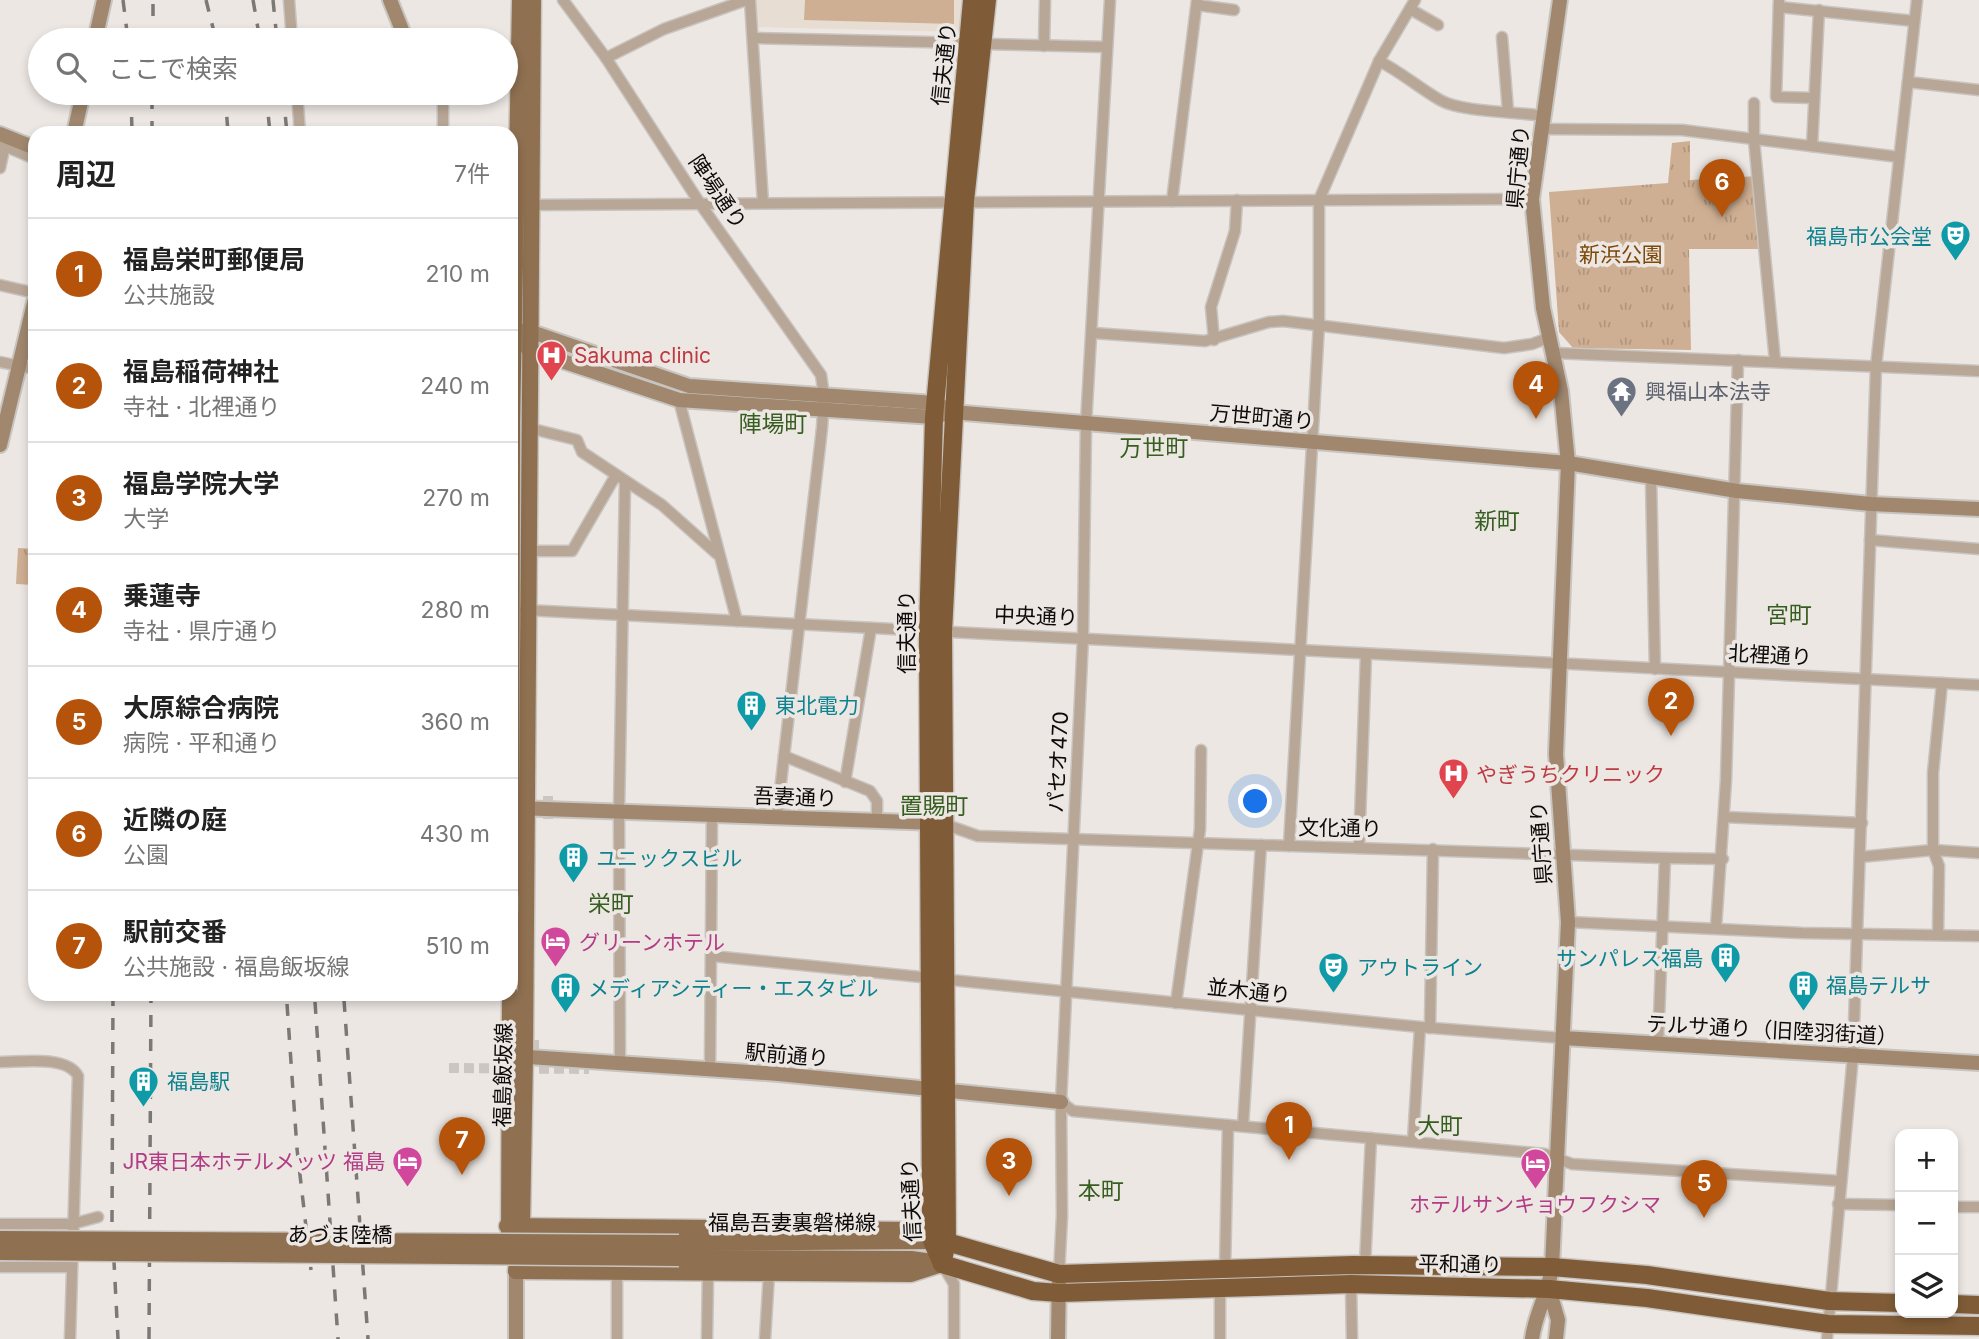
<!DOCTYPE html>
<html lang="ja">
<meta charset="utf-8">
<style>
:root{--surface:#fff;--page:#f6f6f6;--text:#222;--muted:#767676;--line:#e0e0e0;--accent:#b45309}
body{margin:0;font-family:Inter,"Noto Sans JP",sans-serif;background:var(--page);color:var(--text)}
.controls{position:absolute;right:21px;bottom:21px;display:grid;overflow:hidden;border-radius:14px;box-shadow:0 4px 10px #0003}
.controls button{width:63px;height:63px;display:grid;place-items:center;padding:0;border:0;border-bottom:2px solid var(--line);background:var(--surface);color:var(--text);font:35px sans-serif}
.you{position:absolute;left:1256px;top:802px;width:24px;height:24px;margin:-18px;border:5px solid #fff;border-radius:50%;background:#1a73e8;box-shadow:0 0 0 10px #1a73e833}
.badge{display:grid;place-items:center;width:46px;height:46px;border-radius:50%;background:var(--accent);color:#fff;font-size:23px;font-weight:700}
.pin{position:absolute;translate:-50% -58px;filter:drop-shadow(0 2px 4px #0008)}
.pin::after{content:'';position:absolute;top:37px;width:24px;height:21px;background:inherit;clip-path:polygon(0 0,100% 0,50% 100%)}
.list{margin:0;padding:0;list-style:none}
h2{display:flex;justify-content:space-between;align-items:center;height:91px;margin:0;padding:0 28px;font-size:30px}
h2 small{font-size:23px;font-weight:400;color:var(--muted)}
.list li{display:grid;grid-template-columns:46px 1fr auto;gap:21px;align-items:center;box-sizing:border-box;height:112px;padding:0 28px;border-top:2px solid var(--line)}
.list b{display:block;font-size:26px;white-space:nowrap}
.list p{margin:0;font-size:23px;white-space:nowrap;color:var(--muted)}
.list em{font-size:23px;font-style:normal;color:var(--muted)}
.icon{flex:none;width:38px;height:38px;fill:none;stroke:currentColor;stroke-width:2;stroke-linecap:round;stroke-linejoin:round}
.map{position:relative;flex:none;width:1979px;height:1339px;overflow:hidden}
.search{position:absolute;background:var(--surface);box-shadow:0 4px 10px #0003;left:28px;top:28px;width:490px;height:77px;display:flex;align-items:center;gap:18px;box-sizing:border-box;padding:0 24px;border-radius:38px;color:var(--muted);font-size:26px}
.panel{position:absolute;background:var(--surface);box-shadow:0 4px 10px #0003;left:28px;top:126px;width:490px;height:875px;border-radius:21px}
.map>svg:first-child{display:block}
.built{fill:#e8ddd3}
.park{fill:url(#park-tufts)}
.pitch{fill:#cfaf93}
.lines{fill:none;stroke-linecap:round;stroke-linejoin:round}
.street-tunnel{stroke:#cbc6c2;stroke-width:10;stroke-dasharray:10 5;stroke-linecap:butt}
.street-casing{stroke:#c8c4c0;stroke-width:13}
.secondary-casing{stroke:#c8c4c0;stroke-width:18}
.primary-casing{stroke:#c8c4c0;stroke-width:19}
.highway-casing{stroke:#c8c4c0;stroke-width:21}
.street{stroke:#b8a796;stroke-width:10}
.secondary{stroke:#a0876e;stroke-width:14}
.primary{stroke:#8f7051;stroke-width:16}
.highway{stroke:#7f5c37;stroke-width:18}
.rail{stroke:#7c7876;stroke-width:3.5;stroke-dasharray:12 12;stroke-linecap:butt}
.primary-bridge-casing{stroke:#c8c4c0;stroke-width:19;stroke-linecap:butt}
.primary-bridge{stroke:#8f7051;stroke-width:16}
.labels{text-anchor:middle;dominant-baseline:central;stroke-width:7;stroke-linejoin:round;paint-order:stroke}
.street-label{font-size:21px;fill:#0d0b0a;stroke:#ece7e3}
.culture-label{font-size:21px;fill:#0d838f;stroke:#ece7e3;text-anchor:start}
.park-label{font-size:21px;fill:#7d4809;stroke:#ece7e3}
.health-label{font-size:21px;fill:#be3a42;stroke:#ece7e3;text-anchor:start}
.worship-label{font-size:21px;fill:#5b616d;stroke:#ece7e3;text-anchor:start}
.hotel-label{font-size:21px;fill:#b23c85;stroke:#ece7e3;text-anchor:start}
.neighbourhood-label{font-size:23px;fill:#375e21;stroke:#ece7e3}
</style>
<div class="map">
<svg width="1979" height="1339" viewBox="0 0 1979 1339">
<defs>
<pattern id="park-tufts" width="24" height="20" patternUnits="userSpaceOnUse" patternTransform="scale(1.75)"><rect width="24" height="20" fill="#cfaf93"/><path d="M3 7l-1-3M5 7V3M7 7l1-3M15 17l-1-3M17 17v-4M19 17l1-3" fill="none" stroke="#b1957d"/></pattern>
</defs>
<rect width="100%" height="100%" fill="#ece7e3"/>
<!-- built -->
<polygon class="built" points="754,0 963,0 962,32 756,27"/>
<!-- park -->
<g class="park">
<polygon points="1690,141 1690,180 1758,176 1764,249 1689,249 1691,350 1573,348 1559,332 1549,192 1668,183 1672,143"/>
<polygon points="18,548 35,549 35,585 16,584"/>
</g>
<!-- pitch -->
<polygon class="pitch" points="805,0 954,0 954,24 804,20"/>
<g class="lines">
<!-- street-tunnel -->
<g class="street-tunnel">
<polyline points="548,796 548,819"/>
<polyline points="532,1045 539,1045"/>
<polyline points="449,1068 589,1069"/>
</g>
<defs>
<g id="street">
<polyline points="289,0 292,40"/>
<polyline points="563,0 606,58 701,205 821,375 824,396 822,428 777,817"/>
<polyline points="750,0 763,203"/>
<polyline points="1779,0 1776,97 1814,98"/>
<polyline points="1197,5 1234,10"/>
<polyline points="1779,7 1914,21"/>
<polyline points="1410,9 1438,25"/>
<polyline points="1502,37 1508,111"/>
<polyline points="754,38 969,43"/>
<polyline points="984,44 1107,47"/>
<polyline points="1044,46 1045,0"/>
<polyline points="606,58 664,29 746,0"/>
<path d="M1379,61C1401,72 1419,88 1440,100C1460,112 1518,112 1544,116"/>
<polyline points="1908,82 1979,90"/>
<polyline points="297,93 300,133"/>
<polyline points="443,93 443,133"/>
<polyline points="1754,103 1754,140 1775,361"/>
<polyline points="1542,129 1682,130 1899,157"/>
<polyline points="0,144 35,159"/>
<polyline points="1812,146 1819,10"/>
<polyline points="0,168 5,145"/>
<polyline points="1172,201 1197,0"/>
<polyline points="529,205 1532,199"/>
<polyline points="0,285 35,293"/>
<polyline points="1093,333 1205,341 1269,322 1283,321 1504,348 1532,344 1548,338"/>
<polyline points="1214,340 1211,307 1235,231 1237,200"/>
<polyline points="1554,353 1979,371"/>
<polyline points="0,362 35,369"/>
<polyline points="679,400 737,621"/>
<polyline points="529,428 577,440 582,452 662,505 717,554"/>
<polyline points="1651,478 1655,669"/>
<polyline points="1870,540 1979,549"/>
<polyline points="527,551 572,551 616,475"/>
<polyline points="525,610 1979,685"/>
<polyline points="784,756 870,791 877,801 877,821"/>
<polyline points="845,782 871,628"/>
<polyline points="1724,817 1862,823"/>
<polyline points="944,824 978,836 1665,858 1658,1045"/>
<polyline points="1289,846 1319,324 1319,200 1379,61 1415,0"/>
<polyline points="1359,848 1366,654"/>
<polyline points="1860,857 1933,850 1979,853"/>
<polyline points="1665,858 1723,859"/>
<polyline points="1568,922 1802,933 1979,936"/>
<polyline points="1716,927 1726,780 1738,360"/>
<polyline points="1938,934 1939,866 1933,850 1933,773 1942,683"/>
<polyline points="712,956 1420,1027 1563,1038"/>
<polyline points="1176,1003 1200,829 1201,750"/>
<polyline points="1430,1028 1433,849"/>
<path d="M0,1062C21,1062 67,1055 78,1076L70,1339"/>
<polyline points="620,1063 619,811 625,483"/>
<polyline points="710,1070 712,815"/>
<polyline points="1061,1102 1073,1111 1545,1154 1572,1164 1841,1181"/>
<polyline points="1243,1126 1261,845"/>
<polyline points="1413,1141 1420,1027"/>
<polyline points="1838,1204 1900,1205"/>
<polyline points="1953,1207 1979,1207"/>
<polyline points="0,1224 72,1224 98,1217"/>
<polyline points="942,1264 954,1284 954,1339"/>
<polyline points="1365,1265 1371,1138"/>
<polyline points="0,1267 70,1267"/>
<polyline points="1225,1269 1228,1125"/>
<polyline points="617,1272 617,1339"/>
<polyline points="1059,1274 1062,1216 1061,1102 1083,637 1086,424 1110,0"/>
<polyline points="1351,1284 1352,1339"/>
<polyline points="1220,1288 1220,1339"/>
<polyline points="707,1339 708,1273"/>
<polyline points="765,1339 769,1274"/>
<polyline points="1827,1339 1853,1055 1876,366 1917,0"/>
</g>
<g id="secondary">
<polyline points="390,0 406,40"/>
<polyline points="95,40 104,0"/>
<polyline points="74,133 83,93"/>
<polyline points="0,134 35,148"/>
<polyline points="521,331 529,331 689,386 935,403 945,408"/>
<polyline points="524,344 529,350 679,400 934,417 952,412 1568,463 1737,491 1871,504 1979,509"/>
<polyline points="0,445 35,299"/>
<polyline points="517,808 937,823"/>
<polyline points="1563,1038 1979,1063"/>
<polyline points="514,1056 779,1074 1061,1102"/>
<polyline points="1549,1289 1558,1320 1556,1339"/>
<polyline points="516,1339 516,1271"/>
<polyline points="1058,1339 1059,1274"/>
<path d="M1532,1339C1535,1313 1549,1293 1552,1267L1568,922L1556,754L1568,463L1561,391L1543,308L1532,199L1560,0"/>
</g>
<g id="primary">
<polyline points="511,893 512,423 520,0"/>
<polyline points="507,1226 911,1230 932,1241"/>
<polyline points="509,1236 510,994"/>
<polyline points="679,1243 932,1241"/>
<polyline points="679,1258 911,1259 939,1263"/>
<polyline points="516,1271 522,1226 525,1056 533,0"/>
<polyline points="516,1271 911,1274 942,1264"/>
</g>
<g id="highway">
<polyline points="947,1242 1059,1274 1353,1265 1552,1267 1647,1275 1829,1301 1900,1303"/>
<polyline points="942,1264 932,1241 931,1213 928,631 934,417 972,0"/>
<polyline points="942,1264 947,1242 943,632 965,201 987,0"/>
<polyline points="942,1264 1033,1291 1059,1293 1351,1284 1549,1289 1647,1298 1828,1324 1979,1326"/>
<polyline points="1953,1304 1979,1305"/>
</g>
</defs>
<!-- street casing -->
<use href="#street" class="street-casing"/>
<!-- secondary casing -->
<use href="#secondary" class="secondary-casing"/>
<!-- primary casing -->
<use href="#primary" class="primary-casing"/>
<!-- highway casing -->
<use href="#highway" class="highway-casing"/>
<!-- street -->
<use href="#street" class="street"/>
<!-- secondary -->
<use href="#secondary" class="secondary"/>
<!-- primary -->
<use href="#primary" class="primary"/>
<!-- highway -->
<use href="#highway" class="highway"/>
<!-- rail -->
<g class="rail">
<polyline points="123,0 128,40"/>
<polyline points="206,0 216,40"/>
<polyline points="253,0 260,40"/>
<polyline points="273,0 277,40"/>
<polyline points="153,40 153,0"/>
<polyline points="131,93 132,133"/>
<polyline points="225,93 228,133"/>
<polyline points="266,93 270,133"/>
<polyline points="283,93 287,133"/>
<polyline points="152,133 152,93"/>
<polyline points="113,994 112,1223 118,1339"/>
<polyline points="344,1000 368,1339"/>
<polyline points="315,1002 338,1339"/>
<polyline points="287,1004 297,1149 311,1270"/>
<polyline points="149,1339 151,994"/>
</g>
<defs>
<g id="primary-bridge">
<polyline points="0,1239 679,1243"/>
<polyline points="0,1252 679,1258"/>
</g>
</defs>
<!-- primary-bridge casing -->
<use href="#primary-bridge" class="primary-bridge-casing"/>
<!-- primary-bridge -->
<use href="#primary-bridge" class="primary-bridge"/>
</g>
<!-- icons -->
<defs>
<symbol id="theatre-pin" viewBox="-11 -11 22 30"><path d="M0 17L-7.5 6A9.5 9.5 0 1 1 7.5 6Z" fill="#0f9aa8" stroke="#ece7e3"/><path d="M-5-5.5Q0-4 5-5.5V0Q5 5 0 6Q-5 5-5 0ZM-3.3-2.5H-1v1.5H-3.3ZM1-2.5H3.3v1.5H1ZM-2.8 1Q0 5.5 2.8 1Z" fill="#fff"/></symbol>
<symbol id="hospital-pin" viewBox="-11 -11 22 30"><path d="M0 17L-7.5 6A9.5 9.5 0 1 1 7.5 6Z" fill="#e0444e" stroke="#ece7e3"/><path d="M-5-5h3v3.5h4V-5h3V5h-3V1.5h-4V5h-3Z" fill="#fff"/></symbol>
<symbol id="temple-pin" viewBox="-11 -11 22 30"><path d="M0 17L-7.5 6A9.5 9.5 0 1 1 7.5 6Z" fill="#6b7280" stroke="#ece7e3"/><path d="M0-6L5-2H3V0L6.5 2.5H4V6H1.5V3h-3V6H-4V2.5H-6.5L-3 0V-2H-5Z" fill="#fff"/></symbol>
<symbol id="building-pin" viewBox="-11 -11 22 30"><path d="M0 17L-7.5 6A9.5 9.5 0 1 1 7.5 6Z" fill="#0f9aa8" stroke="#ece7e3"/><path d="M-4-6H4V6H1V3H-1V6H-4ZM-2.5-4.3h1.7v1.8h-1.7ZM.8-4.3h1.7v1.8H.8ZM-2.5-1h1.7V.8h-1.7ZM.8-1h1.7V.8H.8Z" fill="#fff"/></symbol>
<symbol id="hotel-pin" viewBox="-11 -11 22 30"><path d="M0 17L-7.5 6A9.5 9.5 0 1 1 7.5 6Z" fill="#d1479c" stroke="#ece7e3"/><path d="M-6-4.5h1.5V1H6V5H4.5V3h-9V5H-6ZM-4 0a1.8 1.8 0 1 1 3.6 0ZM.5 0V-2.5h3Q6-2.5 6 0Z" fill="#fff"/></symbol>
</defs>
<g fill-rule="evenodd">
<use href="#theatre-pin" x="1938" y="218" width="35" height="47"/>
<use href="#hospital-pin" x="534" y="338" width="35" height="47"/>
<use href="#temple-pin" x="1604" y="374" width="35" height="47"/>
<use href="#building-pin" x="734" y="688" width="35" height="47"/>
<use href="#hospital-pin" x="1436" y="756" width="35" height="47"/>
<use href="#building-pin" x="556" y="840" width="35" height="47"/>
<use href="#hotel-pin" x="538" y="924" width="35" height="47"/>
<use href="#building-pin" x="1708" y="940" width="35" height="47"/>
<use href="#theatre-pin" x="1316" y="950" width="35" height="47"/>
<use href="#building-pin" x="1786" y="968" width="35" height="47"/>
<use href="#building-pin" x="548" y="970" width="35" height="47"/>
<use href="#building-pin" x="126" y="1064" width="35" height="47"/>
<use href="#hotel-pin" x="390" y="1144" width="35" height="47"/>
<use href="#hotel-pin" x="1518" y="1146" width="35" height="47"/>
</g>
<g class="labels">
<!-- street labels -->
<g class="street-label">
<text transform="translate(944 64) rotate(-84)">信夫通り</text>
<text transform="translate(1518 167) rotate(-85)">県庁通り</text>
<text transform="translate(718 192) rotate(56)">陣場通り</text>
<text transform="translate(1262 417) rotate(5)">万世町通り</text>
<text transform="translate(1036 616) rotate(2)">中央通り</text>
<text transform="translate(906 632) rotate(-90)">信夫通り</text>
<text transform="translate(1770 655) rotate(3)">北裡通り</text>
<text transform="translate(1058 762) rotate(-87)">パセオ470</text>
<text transform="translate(795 797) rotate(2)">吾妻通り</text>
<text transform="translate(1340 828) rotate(1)">文化通り</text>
<text transform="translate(1541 843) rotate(-94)">県庁通り</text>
<text transform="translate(1249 991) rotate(6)">並木通り</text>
<text transform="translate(1772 1030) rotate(3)">テルサ通り（旧陸羽街道）</text>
<text transform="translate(787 1055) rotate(5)">駅前通り</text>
<text transform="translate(503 1075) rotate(-89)">福島飯坂線</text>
<text transform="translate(911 1200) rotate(-93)">信夫通り</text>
<text x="792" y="1222">福島吾妻裏磐梯線</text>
<text x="340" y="1234">あづま陸橋</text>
<text transform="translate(1460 1264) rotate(1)">平和通り</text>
</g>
<!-- culture labels -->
<g class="culture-label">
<text x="1932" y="236" text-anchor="end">福島市公会堂</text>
<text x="775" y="705">東北電力</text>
<text x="596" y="858">ユニックスビル</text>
<text x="1703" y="958" text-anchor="end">サンパレス福島</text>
<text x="1357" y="967">アウトライン</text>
<text x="1826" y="985">福島テルサ</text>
<text x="588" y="988">メディアシティー・エスタビル</text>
<text x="167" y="1081">福島駅</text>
</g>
<!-- park labels -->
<g class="park-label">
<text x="1621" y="254">新浜公園</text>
</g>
<!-- health labels -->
<g class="health-label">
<text x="574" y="355">Sakuma clinic</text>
<text x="1476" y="774">やぎうちクリニック</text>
</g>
<!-- worship labels -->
<g class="worship-label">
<text x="1645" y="391">興福山本法寺</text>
</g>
<!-- hotel labels -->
<g class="hotel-label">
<text x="579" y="942">グリーンホテル</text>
<text x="385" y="1161" text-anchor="end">JR東日本ホテルメッツ 福島</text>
<text x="1535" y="1204" text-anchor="middle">ホテルサンキョウフクシマ</text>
</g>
<!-- neighbourhood labels -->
<g class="neighbourhood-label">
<text x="773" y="424">陣場町</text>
<text x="1154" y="448">万世町</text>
<text x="1497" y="521">新町</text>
<text x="1789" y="615">宮町</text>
<text x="934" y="806">置賜町</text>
<text x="611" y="904">栄町</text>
<text x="1440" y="1126">大町</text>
<text x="1101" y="1191">本町</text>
</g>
</g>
</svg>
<div class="controls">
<button>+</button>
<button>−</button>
<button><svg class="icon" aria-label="layers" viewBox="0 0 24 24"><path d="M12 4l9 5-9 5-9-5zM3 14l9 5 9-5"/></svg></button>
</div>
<div class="you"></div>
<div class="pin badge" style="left:1289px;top:1160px">1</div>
<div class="pin badge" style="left:1671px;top:736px">2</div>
<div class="pin badge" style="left:1009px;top:1196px">3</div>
<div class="pin badge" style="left:1536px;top:419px">4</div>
<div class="pin badge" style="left:1704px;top:1218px">5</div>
<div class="pin badge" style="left:1722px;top:217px">6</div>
<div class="pin badge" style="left:462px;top:1175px">7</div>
<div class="search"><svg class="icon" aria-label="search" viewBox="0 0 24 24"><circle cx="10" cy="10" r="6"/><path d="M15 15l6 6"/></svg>ここで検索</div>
<section class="panel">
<h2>周辺<small>7件</small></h2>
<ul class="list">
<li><span class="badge">1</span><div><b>福島栄町郵便局</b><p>公共施設</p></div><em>210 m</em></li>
<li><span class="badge">2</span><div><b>福島稲荷神社</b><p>寺社 · 北裡通り</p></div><em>240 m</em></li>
<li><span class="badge">3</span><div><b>福島学院大学</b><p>大学</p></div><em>270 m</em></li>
<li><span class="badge">4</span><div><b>乗蓮寺</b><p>寺社 · 県庁通り</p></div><em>280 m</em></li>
<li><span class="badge">5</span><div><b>大原綜合病院</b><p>病院 · 平和通り</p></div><em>360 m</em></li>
<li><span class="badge">6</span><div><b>近隣の庭</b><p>公園</p></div><em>430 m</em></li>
<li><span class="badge">7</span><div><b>駅前交番</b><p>公共施設 · 福島飯坂線</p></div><em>510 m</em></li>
</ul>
</section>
</div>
